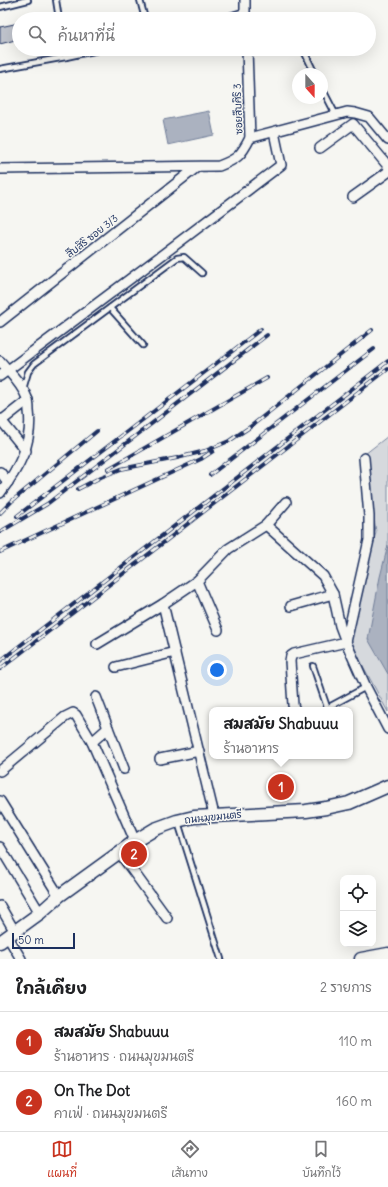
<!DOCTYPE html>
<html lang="th">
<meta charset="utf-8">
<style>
:root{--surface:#fff;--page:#f6f6f6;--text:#202124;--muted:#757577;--line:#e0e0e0;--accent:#c8321e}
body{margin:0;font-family:Delius,"Playpen Sans Thai",sans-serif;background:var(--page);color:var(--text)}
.controls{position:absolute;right:12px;bottom:12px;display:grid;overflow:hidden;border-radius:8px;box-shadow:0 4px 16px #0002}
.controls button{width:36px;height:36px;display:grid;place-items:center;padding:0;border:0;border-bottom:1px solid var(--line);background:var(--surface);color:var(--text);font:20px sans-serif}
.compass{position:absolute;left:292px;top:68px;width:36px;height:36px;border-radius:50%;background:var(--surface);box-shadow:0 4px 16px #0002;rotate:159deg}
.scale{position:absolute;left:12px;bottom:10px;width:63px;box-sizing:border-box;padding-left:4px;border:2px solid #1b2f5e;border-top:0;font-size:11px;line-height:14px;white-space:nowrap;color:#1b2f5e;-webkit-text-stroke:3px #f6f6f2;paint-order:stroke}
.you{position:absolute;left:217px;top:670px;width:14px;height:14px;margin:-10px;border:3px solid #fff;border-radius:50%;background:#1a73e8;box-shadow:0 0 0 6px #1a73e833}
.badge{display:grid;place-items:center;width:26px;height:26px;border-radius:50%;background:var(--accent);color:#fff;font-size:13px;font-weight:700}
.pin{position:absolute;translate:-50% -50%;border:2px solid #fff;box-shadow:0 1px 4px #0006}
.popup{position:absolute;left:209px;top:707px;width:144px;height:52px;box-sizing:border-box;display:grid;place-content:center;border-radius:8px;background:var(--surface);filter:drop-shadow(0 1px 3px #0005);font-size:13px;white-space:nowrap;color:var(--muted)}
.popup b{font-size:15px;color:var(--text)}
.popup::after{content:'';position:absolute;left:50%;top:100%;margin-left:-8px;border:8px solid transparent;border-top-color:var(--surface)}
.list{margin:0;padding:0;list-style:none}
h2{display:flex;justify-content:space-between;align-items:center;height:52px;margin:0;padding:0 16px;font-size:17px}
h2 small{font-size:13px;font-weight:400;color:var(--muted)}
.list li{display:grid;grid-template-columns:26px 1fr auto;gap:12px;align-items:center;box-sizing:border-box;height:60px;padding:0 16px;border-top:1px solid var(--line)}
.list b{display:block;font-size:15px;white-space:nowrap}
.list p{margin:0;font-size:13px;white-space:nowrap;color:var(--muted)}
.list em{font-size:13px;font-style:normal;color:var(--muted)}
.icon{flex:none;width:22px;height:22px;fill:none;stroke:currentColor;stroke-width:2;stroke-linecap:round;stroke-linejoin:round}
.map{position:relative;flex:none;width:388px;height:959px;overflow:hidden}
.search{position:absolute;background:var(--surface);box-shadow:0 4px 16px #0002;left:12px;right:12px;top:12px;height:44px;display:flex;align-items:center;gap:10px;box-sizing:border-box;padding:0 14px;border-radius:22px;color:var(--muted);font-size:15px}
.sheet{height:172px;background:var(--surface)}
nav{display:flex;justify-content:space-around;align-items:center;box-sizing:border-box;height:56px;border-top:1px solid var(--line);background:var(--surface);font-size:11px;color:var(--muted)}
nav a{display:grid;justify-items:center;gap:2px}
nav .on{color:var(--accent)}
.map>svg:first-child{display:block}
.green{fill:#d6d9dd;stroke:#78849e}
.water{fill:#abb2c0;stroke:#717e99}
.building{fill:#c0c4cd;stroke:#1b2f5e}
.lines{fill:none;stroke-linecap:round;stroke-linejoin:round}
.lane-casing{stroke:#1b2f5e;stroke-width:8}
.street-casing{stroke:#1b2f5e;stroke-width:12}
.secondary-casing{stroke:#1b2f5e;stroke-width:15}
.lane{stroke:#f6f6f2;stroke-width:4.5}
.street{stroke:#f6f6f2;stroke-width:9}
.secondary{stroke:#f6f6f2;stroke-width:12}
.rail-casing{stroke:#1b2f5e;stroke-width:4}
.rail{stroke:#f6f6f2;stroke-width:2.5;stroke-dasharray:8;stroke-linecap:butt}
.labels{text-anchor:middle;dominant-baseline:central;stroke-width:3;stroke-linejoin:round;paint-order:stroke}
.street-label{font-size:10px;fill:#1b2f5e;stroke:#f6f6f2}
</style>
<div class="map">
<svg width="388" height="959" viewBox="0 0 388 959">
<rect width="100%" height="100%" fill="#f6f6f2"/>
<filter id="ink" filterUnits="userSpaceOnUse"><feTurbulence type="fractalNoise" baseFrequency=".025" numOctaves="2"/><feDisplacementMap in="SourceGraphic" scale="8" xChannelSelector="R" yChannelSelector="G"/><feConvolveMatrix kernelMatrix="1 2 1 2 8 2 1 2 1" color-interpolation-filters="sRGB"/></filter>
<g filter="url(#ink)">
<!-- green -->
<polygon class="green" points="388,436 388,712 350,642 362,584 376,532 365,454"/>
<!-- water -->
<g class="water">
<polygon points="209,111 214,135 168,145 163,120"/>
<polygon points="388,545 388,674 368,639 380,577"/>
</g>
<!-- building -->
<polygon class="building" points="19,23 19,39 0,44 0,27"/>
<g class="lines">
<defs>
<g id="lane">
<polyline points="56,0 59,19"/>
<polyline points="140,0 145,19"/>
<polyline points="0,7 28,0"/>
<polyline points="220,19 245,11"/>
<polyline points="64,49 66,57"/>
<polyline points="303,49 315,74"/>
<polyline points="0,69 66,57 103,49"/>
<polyline points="322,88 336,115"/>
<polyline points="110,308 143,345"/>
<polyline points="23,389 28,372 34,364 177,258 184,257 202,273"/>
<polyline points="313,666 328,710"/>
<polyline points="327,708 366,687"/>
<polyline points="178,822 221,959"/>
</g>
<g id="street">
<polyline points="245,0 245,19"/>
<polyline points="250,138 347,112 355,113 369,117 388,140"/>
<polyline points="320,148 353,124 388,166"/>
<path d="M0,169L219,166C237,159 241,156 250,138L247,49"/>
<polyline points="353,197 388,172"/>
<polyline points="0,322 197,167"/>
<path d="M0,361C10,373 22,384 27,398C29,402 29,407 29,411C33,443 19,468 0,493"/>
<polyline points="0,376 158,258 281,165 274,132"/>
<polyline points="0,419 26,451"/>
<polyline points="0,422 28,400"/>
<polyline points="0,472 8,482"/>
<polyline points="266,525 323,576 333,594 340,626 346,642 366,687 388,729"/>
<polyline points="197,581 218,630"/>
<polyline points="163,604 214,815"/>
<polyline points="291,606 333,594"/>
<polyline points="97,644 163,604 197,581 228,549 266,525 286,502"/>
<polyline points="116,667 175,652"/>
<polyline points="96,697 124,769"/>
<polyline points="295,710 293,705 290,661 291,656 294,654 346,642 369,540 369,516 364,458"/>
<polyline points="92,742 108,728"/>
<polyline points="160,759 199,751"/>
<polyline points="0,771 65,717 73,713 76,715 92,742 135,841"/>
<polyline points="0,801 59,896"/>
<polyline points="0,847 40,913"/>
<polyline points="119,852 167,918"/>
<polyline points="0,906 15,932"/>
<polyline points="8,937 21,959"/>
</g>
<g id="secondary">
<polyline points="0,942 40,913 59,896 135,841 155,829 177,821 194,817 306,811 326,808 349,803 388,786"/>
<polyline points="361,959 388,954"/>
</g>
</defs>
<!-- lane casing -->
<use href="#lane" class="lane-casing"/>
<!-- street casing -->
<use href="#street" class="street-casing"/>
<!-- secondary casing -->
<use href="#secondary" class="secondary-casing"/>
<!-- lane -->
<use href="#lane" class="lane"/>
<!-- street -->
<use href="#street" class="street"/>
<!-- secondary -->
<use href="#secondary" class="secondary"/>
<defs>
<g id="rail">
<polyline points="108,469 267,378"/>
<polyline points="210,475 374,349"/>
<polyline points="78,489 101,477 121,469 177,458 205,451 229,441 250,427 372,330"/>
<polyline points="0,513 12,501 97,431"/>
<polyline points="17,516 261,329"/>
<polyline points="0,532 47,504 267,335"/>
<polyline points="0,552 201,459 213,451"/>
<polyline points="0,661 388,361"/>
<polyline points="0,669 388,369"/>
</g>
</defs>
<!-- rail casing -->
<use href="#rail" class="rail-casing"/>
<!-- rail -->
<use href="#rail" class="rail"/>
</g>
</g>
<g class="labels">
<!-- street labels -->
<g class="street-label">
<text transform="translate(238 109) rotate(-92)">ซอยสืบศิริ 3</text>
<text transform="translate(92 236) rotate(-38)">สืบสิริ ซอย 3/3</text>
<text transform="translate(213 817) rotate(-6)">ถนนมุขมนตรี</text>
</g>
</g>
</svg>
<div class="controls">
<button><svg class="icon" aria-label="locate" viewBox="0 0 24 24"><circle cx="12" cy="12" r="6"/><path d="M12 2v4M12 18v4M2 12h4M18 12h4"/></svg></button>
<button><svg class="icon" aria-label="layers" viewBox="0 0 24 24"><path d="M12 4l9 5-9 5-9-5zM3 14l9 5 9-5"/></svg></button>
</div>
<svg class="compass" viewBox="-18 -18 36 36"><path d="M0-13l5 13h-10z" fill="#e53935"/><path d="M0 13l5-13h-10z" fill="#757577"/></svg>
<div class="scale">50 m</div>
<div class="you"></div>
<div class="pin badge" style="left:281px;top:787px">1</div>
<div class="popup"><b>สมสมัย Shabuuu</b>ร้านอาหาร</div>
<div class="pin badge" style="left:134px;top:854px">2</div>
<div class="search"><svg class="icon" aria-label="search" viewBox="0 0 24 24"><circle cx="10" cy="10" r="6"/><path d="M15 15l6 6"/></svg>ค้นหาที่นี่</div>
</div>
<section class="sheet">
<h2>ใกล้เคียง<small>2 รายการ</small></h2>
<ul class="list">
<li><span class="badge">1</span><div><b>สมสมัย Shabuuu</b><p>ร้านอาหาร · ถนนมุขมนตรี</p></div><em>110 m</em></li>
<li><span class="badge">2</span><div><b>On The Dot</b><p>คาเฟ่ · ถนนมุขมนตรี</p></div><em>160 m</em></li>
</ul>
</section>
<nav>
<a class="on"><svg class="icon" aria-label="map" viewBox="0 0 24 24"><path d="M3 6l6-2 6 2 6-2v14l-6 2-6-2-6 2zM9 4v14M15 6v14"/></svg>แผนที่</a>
<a><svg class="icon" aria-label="directions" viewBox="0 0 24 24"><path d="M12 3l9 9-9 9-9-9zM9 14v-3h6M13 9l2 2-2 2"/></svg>เส้นทาง</a>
<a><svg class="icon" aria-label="saved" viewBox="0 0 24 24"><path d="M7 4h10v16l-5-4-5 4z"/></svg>บันทึกไว้</a>
</nav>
